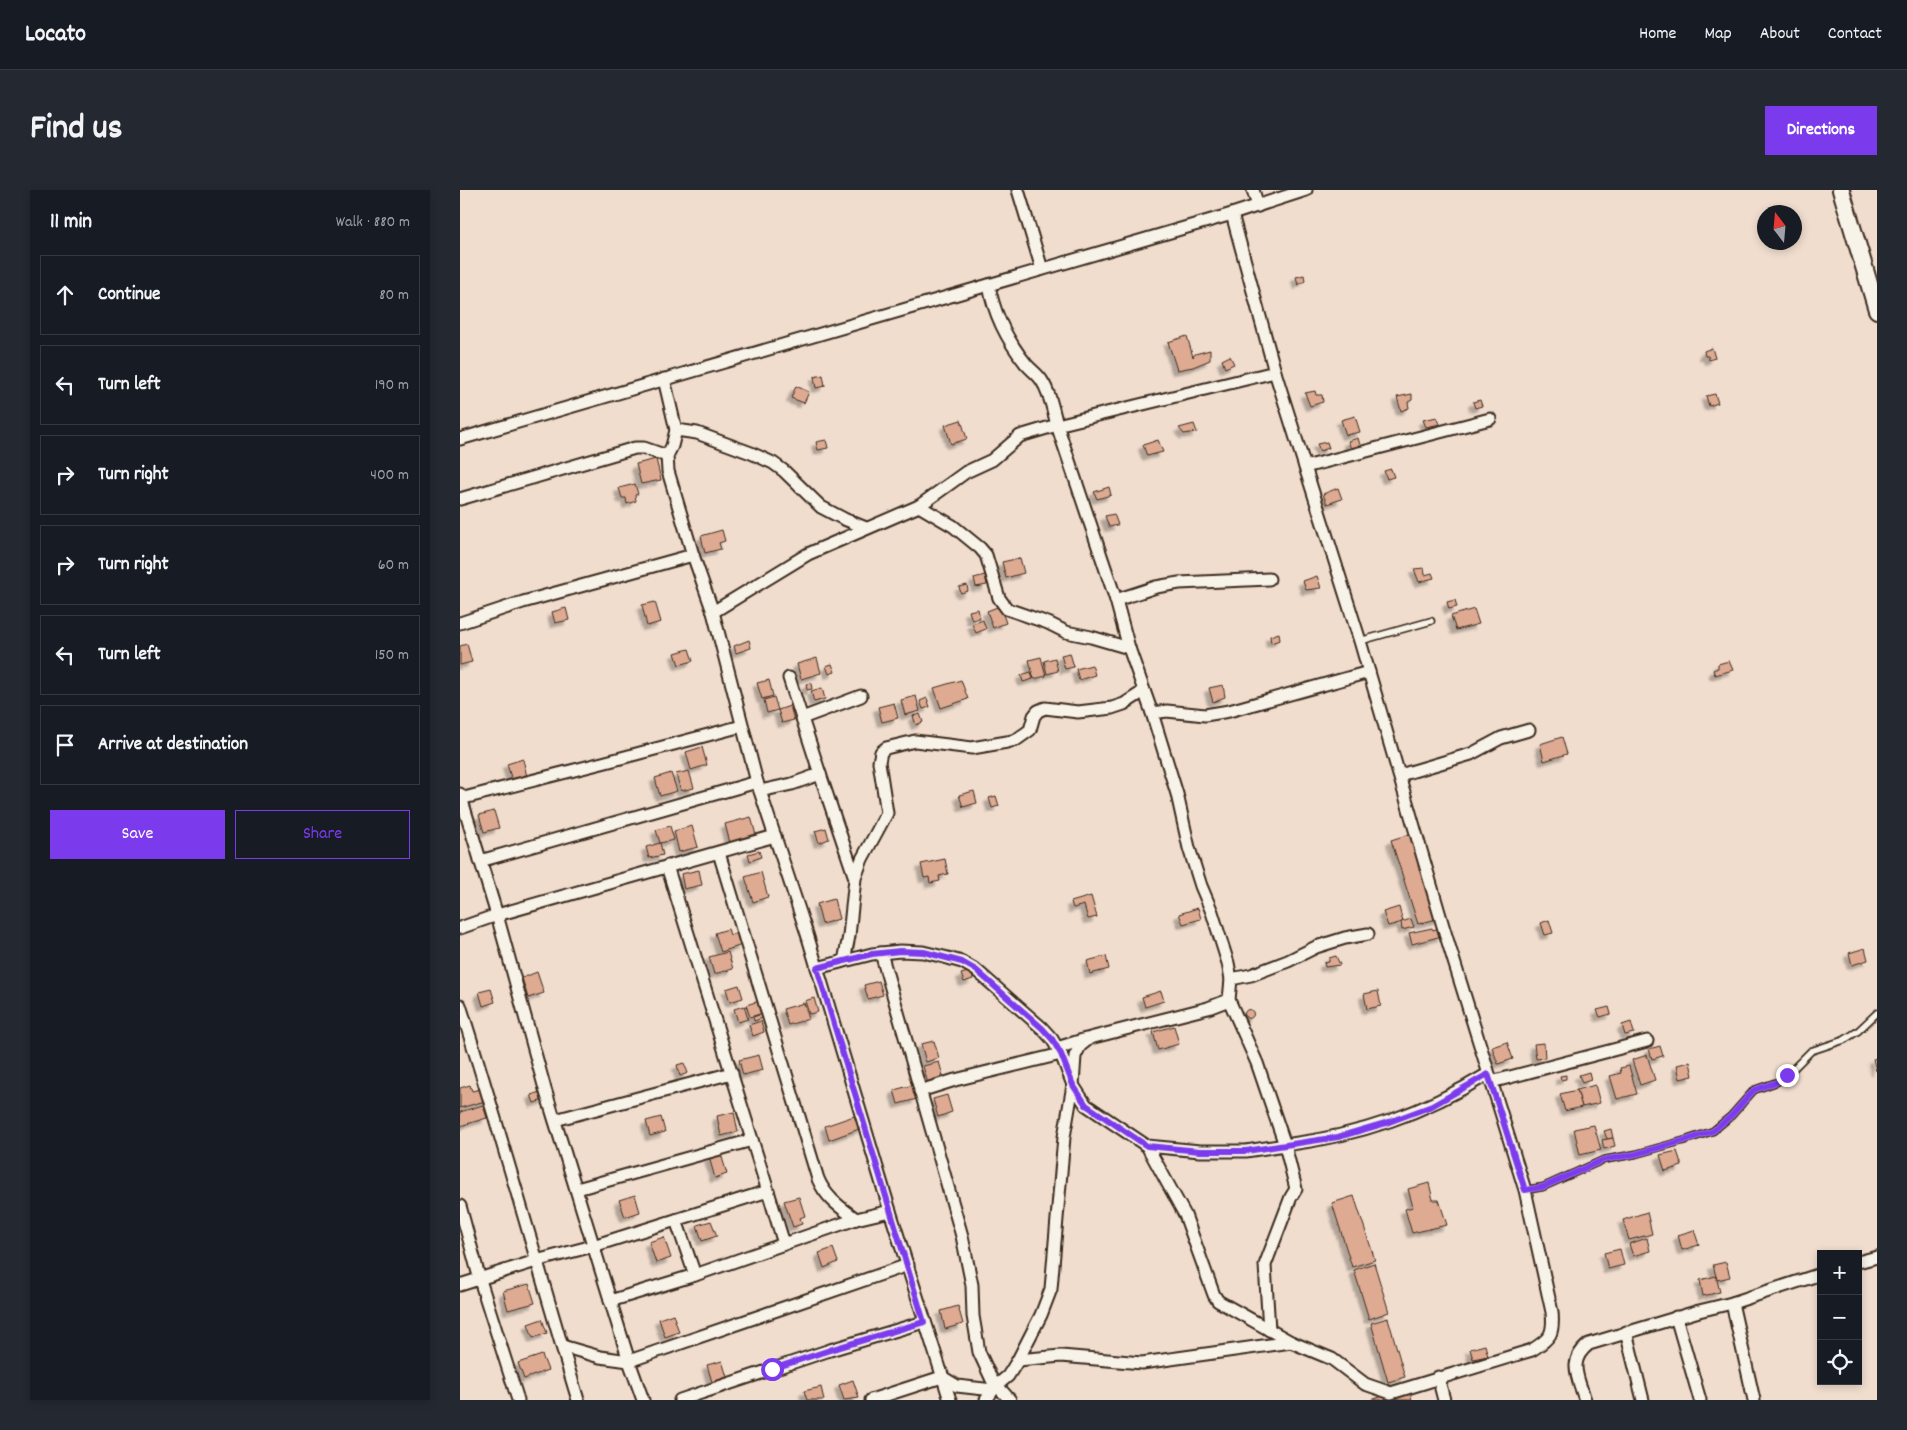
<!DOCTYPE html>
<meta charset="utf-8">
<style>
:root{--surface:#171b24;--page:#242831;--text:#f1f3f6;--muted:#9ea1a6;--line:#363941;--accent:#7c3aed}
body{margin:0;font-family:Dekko,sans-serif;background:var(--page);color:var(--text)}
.controls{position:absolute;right:15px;bottom:15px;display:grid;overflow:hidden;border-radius:0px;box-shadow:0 2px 8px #0003}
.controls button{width:45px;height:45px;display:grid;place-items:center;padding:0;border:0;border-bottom:1px solid var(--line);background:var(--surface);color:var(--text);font:25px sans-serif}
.compass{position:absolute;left:1297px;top:15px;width:45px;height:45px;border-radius:50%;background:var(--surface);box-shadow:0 2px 8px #0003;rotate:344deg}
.stop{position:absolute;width:15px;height:15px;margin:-11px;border:4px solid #7c3aed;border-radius:50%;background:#fff}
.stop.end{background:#7c3aed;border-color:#fff;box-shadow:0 1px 5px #0008}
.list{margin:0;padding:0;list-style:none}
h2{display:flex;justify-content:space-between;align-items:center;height:65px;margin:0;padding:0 20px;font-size:21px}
h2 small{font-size:16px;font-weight:400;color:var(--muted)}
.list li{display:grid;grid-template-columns:32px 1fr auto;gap:15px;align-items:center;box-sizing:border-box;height:80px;margin:0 10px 10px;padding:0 10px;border:1px solid var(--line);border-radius:0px}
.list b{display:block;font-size:19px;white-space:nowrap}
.list em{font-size:16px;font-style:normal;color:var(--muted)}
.actions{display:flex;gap:10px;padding:15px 20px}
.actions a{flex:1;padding:11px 0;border:1px solid var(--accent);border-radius:0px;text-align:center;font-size:18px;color:var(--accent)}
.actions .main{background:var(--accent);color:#fff}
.icon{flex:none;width:28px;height:28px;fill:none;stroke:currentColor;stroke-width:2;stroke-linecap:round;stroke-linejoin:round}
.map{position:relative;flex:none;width:1417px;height:1210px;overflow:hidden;border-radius:0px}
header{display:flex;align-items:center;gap:30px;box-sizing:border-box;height:70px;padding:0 25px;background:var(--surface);border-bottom:1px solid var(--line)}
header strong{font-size:24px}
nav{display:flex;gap:28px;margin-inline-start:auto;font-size:18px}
.intro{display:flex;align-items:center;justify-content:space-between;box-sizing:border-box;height:120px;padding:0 30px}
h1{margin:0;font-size:35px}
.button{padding:12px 22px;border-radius:0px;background:var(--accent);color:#fff;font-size:18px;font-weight:700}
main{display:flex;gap:30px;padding:0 30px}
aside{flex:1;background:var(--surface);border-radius:0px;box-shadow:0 2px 8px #0003}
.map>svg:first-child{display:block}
.building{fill:#deaa91;stroke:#3b2a1e;filter:url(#shadow)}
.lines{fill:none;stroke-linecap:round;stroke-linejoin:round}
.lane-casing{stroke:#3b2a1e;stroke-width:9}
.street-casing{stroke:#3b2a1e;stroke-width:15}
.secondary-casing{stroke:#3b2a1e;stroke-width:20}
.lane{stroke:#f7f3e8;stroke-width:5.5}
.street{stroke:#f7f3e8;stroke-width:11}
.secondary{stroke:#f7f3e8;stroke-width:16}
.route{stroke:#7c3aed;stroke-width:6}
</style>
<header>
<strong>Locato</strong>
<nav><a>Home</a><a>Map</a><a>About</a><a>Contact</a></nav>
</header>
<div class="intro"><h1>Find us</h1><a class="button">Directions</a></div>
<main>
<aside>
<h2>11 min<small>Walk · 880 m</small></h2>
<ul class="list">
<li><svg class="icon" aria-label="ahead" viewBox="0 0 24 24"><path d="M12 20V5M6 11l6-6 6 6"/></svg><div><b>Continue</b></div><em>80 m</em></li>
<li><svg class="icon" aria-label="left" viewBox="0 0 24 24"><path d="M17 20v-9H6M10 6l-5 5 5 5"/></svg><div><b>Turn left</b></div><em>190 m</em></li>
<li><svg class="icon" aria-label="right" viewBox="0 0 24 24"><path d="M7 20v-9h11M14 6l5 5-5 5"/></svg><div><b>Turn right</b></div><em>400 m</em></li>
<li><svg class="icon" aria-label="right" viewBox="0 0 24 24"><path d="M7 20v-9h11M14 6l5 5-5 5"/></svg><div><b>Turn right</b></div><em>60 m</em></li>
<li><svg class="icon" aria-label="left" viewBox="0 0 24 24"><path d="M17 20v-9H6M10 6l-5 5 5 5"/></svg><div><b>Turn left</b></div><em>150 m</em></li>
<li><svg class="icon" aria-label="arrive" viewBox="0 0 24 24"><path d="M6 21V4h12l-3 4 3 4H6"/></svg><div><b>Arrive at destination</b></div></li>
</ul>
<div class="actions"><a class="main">Save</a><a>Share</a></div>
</aside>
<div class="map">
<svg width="1417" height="1210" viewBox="0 0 1417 1210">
<defs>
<filter id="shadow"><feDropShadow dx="-4.5" dy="4.5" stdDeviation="1" flood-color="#0004"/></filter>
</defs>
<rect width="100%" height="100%" fill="#f0ddce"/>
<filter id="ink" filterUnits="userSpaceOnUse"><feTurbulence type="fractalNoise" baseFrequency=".02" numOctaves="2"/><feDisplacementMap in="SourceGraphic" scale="10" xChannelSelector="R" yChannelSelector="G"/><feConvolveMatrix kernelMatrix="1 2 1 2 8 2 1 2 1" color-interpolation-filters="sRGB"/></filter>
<g filter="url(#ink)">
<!-- building -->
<g class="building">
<polygon points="844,85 845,91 838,95 836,87"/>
<polygon points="727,146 733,167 735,164 750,160 750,170 733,177 717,180 708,152"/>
<polygon points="1252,158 1255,168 1249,170 1248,166 1245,166 1244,161"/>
<polygon points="770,166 774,174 765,178 762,170"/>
<polygon points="363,185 365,196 356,198 354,187"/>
<polygon points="336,196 349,202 344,213 331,208"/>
<polygon points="855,201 856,205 862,205 863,212 850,216 845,203"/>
<polygon points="952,204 952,210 948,212 949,218 941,221 937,207"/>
<polygon points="1255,204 1258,213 1249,216 1246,206"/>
<polygon points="1020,210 1022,216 1015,218 1013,212"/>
<polygon points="895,226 900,242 886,245 881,230"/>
<polygon points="977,227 980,234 966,237 963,230"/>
<polygon points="501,230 507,249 491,254 485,235"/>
<polygon points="734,234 737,242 724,244 719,238"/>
<polygon points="898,248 900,255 891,259 888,251"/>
<polygon points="366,250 368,258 358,260 356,252"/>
<polygon points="698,250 703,262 687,266 683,255"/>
<polygon points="867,252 869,258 860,261 857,254"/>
<polygon points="196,269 201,290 181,294 176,274"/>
<polygon points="931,279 934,287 927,289 924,281"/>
<polygon points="175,294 178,304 175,305 176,311 167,314 166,308 162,308 159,298"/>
<polygon points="649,297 651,305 637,309 634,302"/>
<polygon points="878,298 882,309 867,314 863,304"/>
<polygon points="654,324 658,335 649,337 645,326"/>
<polygon points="262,340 265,351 259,353 261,359 245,363 241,346"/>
<polygon points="560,368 564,383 546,388 542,372"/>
<polygon points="964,378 965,385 972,383 974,388 959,392 954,379"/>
<polygon points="525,385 527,395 516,397 514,388"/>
<polygon points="857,386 861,398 846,400 843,391"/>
<polygon points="507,395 508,401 501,403 499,397"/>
<polygon points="995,410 997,417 989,419 987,412"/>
<polygon points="195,412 201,432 187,436 182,415"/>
<polygon points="540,416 546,433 533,438 527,421"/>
<polygon points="106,418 109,430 95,433 92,422"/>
<polygon points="518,419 520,428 512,430 509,421"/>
<polygon points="1014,419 1019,434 996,440 991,426"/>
<polygon points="523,430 526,439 516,443 512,434"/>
<polygon points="819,443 820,450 811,453 810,446"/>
<polygon points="289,450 291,458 276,463 274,456"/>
<polygon points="7,454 12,472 0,475 0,456"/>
<polygon points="229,459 233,471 219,475 215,463"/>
<polygon points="610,463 614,477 605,479 601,465"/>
<polygon points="581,467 586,486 574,489 569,470"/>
<polygon points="357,468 361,483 341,489 337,474"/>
<polygon points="595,468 598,481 587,484 584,471"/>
<polygon points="1269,471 1273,480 1255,485 1253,480 1258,478 1258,474"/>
<polygon points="372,474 375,482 369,484 366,476"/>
<polygon points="632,475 635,485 619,490 616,479"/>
<polygon points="571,482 573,489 563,492 561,485"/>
<polygon points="309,490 313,506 302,509 297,493"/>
<polygon points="501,490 508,509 481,518 474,498"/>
<polygon points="351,493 352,499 347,500 346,494"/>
<polygon points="763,495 765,507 753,512 749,498"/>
<polygon points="362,498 365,509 354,512 351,501"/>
<polygon points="456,506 460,521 445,525 441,510"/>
<polygon points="314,507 318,520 307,523 304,510"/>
<polygon points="467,508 470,517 463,519 460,511"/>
<polygon points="434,513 438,528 422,532 418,517"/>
<polygon points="330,516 334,530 322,533 318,520"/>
<polygon points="460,524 463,532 456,535 453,526"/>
<polygon points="1102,547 1107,564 1084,571 1080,554"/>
<polygon points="242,557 247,575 231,580 226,562"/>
<polygon points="63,569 67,587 52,591 47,574"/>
<polygon points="229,581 234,598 221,601 216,584"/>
<polygon points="211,583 217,601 200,606 195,588"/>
<polygon points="514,601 517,613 503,617 499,605"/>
<polygon points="536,606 539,616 532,618 529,608"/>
<polygon points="34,621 39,638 24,642 19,625"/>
<polygon points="291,627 296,645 270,653 265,634"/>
<polygon points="210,636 214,650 200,653 196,640"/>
<polygon points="232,636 238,657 219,662 214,641"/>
<polygon points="366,638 369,649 359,653 355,641"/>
<polygon points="953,643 980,728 958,734 931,650"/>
<polygon points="200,653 203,665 189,668 186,657"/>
<polygon points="299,661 301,667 290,671 288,664"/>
<polygon points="485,669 488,684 479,686 480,691 470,693 469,687 464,688 461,674"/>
<polygon points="239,680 242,695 224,699 221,684"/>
<polygon points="301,682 308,707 293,712 285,687"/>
<polygon points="631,706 637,727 628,729 624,715 613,718 611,712"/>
<polygon points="374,709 379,729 362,734 357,714"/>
<polygon points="939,717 943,732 928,736 923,722"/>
<polygon points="738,718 741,729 723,734 719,724"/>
<polygon points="951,729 954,737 942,740 941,732"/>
<polygon points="1089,730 1093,743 1085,745 1081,733"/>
<polygon points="972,738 973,740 979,738 982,746 952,754 949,743"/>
<polygon points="268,739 270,745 277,743 282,755 261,762 255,743"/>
<polygon points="1405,758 1408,770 1392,775 1389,763"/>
<polygon points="268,762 273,779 254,784 249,767"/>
<polygon points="646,766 649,779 630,784 627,771"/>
<polygon points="876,766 880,775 865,777 864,773 869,772 869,768"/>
<polygon points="511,781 513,789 504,792 501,784"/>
<polygon points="77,782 84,803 68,808 62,788"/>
<polygon points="419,791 423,805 408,809 404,795"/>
<polygon points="279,795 283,808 270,812 266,799"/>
<polygon points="31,799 35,812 23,816 19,802"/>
<polygon points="701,801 704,811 685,817 682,807"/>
<polygon points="918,801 921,816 907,819 904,804"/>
<polygon points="354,808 358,822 349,824 345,811"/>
<polygon points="299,811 303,823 290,827 286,815"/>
<polygon points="344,813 349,829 328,835 323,819"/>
<polygon points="284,816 288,829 278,832 274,819"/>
<polygon points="1149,817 1151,824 1140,827 1137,820"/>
<circle cx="789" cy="824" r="4.5"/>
<polygon points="302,824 303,828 294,831 293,827"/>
<polygon points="301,831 304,842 293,846 289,835"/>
<polygon points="1171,832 1174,843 1165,845 1162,835"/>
<polygon points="714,836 719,854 698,860 693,842"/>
<polygon points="474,851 479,868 466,872 461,854"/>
<polygon points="1047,852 1053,869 1038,874 1032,857"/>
<polygon points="1084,853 1085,868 1076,869 1074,854"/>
<polygon points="1200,856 1203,866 1192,869 1189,859"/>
<polygon points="299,865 303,880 283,885 279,870"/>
<polygon points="1187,865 1195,890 1180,895 1172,870"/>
<polygon points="1417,868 1417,881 1416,881 1413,869"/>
<polygon points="479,872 484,889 468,894 463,876"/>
<polygon points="1230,872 1233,886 1220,889 1217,875"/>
<polygon points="224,873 228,883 220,886 217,875"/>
<polygon points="1169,876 1177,904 1157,909 1150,886 1161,883 1160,878"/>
<polygon points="1129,882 1131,890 1122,893 1119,885"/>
<polygon points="1106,885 1106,889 1101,890 1100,886"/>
<polygon points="10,895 12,901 25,898 29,910 0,918 0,898"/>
<polygon points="453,895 457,909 438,914 434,900"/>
<polygon points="1135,895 1140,913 1122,917 1117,900"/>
<polygon points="1117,900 1122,917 1105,921 1100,904"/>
<polygon points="83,901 86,909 74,913 71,905"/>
<polygon points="487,905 492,922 478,927 473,909"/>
<polygon points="23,915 27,928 0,936 0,922"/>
<polygon points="274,922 278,942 261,946 257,926"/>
<polygon points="397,925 402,938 369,950 365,936"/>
<polygon points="201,927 205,942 190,946 186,931"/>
<polygon points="1134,935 1141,960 1120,965 1114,939"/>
<polygon points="1151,939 1153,948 1147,949 1144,941"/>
<polygon points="1153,948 1155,956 1144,959 1142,950"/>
<polygon points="1217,961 1222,976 1205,981 1200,965"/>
<polygon points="261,964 267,984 255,988 249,967"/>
<polygon points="969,993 973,1010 979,1010 987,1035 952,1043 945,1019 953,1017 948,999"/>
<polygon points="175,1005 180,1022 165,1027 159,1010"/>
<polygon points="894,1006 915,1070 892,1077 872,1013"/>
<polygon points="339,1007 345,1026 340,1028 342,1034 333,1037 324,1011"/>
<polygon points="1187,1022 1192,1044 1169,1050 1163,1030"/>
<polygon points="251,1031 257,1046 242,1051 237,1035"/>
<polygon points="1234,1040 1239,1055 1222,1060 1218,1045"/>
<polygon points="204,1047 211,1068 196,1073 189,1052"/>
<polygon points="1187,1048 1190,1061 1173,1066 1169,1054"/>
<polygon points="373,1058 378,1072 364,1078 359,1063"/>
<polygon points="1160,1059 1164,1075 1148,1079 1144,1063"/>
<polygon points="1266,1072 1270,1087 1257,1090 1253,1075"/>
<polygon points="914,1073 929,1122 909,1129 894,1080"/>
<polygon points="1256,1086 1260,1102 1243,1106 1240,1090"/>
<polygon points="69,1094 75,1113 48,1120 43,1101"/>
<polygon points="498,1116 503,1134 485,1139 481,1121"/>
<polygon points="213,1124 219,1142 205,1147 199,1129"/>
<polygon points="928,1128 945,1187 928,1192 911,1133"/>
<polygon points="82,1129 87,1143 73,1148 68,1134"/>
<polygon points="1025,1155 1028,1166 1013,1169 1010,1159"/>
<polygon points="82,1165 88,1180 64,1189 58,1173"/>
<polygon points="262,1171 267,1187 252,1192 247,1175"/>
<polygon points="393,1190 399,1208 384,1210 379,1195"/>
<polygon points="361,1197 364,1210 347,1210 344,1201"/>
<polygon points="949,1199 952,1210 932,1210 930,1205"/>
<polygon points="926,1205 928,1210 911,1210"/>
</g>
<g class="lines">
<defs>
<g id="lane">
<polyline points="900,451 971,431"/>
<polyline points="1065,1000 1083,997 1143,970 1176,964 1226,950 1253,941 1271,926 1294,900 1317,892 1327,885 1351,861 1384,850 1398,841 1417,823"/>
</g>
<g id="street">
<polyline points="558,0 582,79"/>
<polyline points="793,0 798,16"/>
<path d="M815,182L597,235L656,410L669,458L692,523L717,604L729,658L741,696L752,722L768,773L771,789L769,810L797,873L825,955C901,945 962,924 1028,884"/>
<polyline points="204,189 216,240 212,256 207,266 208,281 233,365 253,422 297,592 347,744 430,1021 490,1210"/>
<polyline points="216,240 237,243 291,263 313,273 324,281 361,317 384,329 406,338"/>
<polyline points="0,249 772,24 846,0"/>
<polyline points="845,277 1030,229"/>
<polyline points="0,309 175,258 184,258 207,266"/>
<polyline points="459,316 493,336 520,358 526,365 539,408 547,419 588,433 606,442 631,447 669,458"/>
<polyline points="656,410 696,397 719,393 809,389"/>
<path d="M253,422L348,364L459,316L506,282L532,270L560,246L597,235C593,220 590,203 582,191C578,184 571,180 566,174C547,150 534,125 529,95"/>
<polyline points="0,433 63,412 233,365"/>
<polyline points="692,523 707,521 745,525 769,521 909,482"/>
<polyline points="342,528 401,506"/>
<polyline points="360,584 395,688"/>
<polyline points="940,585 1011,564 1041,548 1069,540"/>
<polyline points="300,601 332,594 360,584 329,488"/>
<polyline points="0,604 37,725 85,899 169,1171 183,1210"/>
<polyline points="0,609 146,572 282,536"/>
<path d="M259,663L358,989C366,1008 380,1017 396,1029"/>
<polyline points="20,671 297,592"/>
<polyline points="207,676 308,1001"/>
<polyline points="0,738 37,725 315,646"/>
<polyline points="421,763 502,1046 512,1095 513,1126 519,1162 532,1190 550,1210"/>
<polyline points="384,771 389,746 395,688 402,669 427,623 419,572 421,562 426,558 455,551 512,558 547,552 556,550 570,540 574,526 578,521 585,518 618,522 652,518 664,514 684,501"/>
<path d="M357,778L412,764L440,761L463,762L484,767L502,772L516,780L582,838L592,849L601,864L613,895L626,915L687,956L725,1025L754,1105L758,1111L831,1152L872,1169L905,1194L931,1203L1072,1160C1091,1148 1094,1144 1092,1122L1065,1000L983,736L900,451L815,182L772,24"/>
<polyline points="771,789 791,785 828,771 856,757 885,748 908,744"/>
<path d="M0,815C42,946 78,1078 118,1210"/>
<polyline points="597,858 626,849"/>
<polyline points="1031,892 1187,851"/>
<polyline points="460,901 495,890 601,864"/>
<polyline points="95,930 272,883"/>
<polyline points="687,956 740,961 786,961 825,955 836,999 831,1007 805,1075 809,1140"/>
<polyline points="117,999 292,950"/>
<polyline points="0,1016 20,1090 58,1210"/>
<polyline points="216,1030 235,1085"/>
<polyline points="324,1054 396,1029 430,1021"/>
<polyline points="1398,1072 1417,1067"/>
<polyline points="0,1095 76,1071 133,1056 308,1001 324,1054 235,1085 150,1111"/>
<polyline points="1272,1113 1294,1210"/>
<polyline points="1216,1127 1240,1210"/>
<polyline points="1166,1142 1183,1210"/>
<polyline points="102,1156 140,1167 169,1171 448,1075"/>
<polyline points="558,1170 601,1166 682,1173 831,1152"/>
<polyline points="978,1187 984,1210"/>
<polyline points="220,1210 370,1160 464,1132"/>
<polyline points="411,1210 482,1187 497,1196 533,1200"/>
<polyline points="526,1210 536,1196 548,1186 558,1170 581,1125 591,1099 604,947 613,895 615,866 620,856 630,848 748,818 769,810"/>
<path d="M1125,1210C1118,1187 1107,1171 1129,1154L1239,1121L1272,1113L1361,1084"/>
</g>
<polyline id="secondary" points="1381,0 1417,120"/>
</defs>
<!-- lane casing -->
<use href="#lane" class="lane-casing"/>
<!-- street casing -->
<use href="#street" class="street-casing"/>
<!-- secondary casing -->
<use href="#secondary" class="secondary-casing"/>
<!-- lane -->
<use href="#lane" class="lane"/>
<!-- street -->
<use href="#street" class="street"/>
<!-- secondary -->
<use href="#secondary" class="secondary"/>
</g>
</g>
<g class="lines" filter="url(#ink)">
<!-- route -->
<polyline class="route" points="312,1179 370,1160 464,1132 357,778 412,764 440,761 464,762 502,772 516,780 582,838 592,849 601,864 613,895 626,915 687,956 740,961 786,961 878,947 929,932 972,916 1028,884 1065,1000 1083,997 1143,970 1176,964 1226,950 1253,941 1271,926 1294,900 1317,892 1327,885"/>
</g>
</svg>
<div class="controls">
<button>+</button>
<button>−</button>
<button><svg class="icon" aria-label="locate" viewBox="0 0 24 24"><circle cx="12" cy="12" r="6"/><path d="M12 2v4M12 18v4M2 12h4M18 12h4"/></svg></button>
</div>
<svg class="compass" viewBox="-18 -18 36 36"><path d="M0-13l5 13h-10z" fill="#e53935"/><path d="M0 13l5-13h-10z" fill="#9ea1a6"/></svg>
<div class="stop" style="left:312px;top:1179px"></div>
<div class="stop end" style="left:1327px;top:885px"></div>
</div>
</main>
